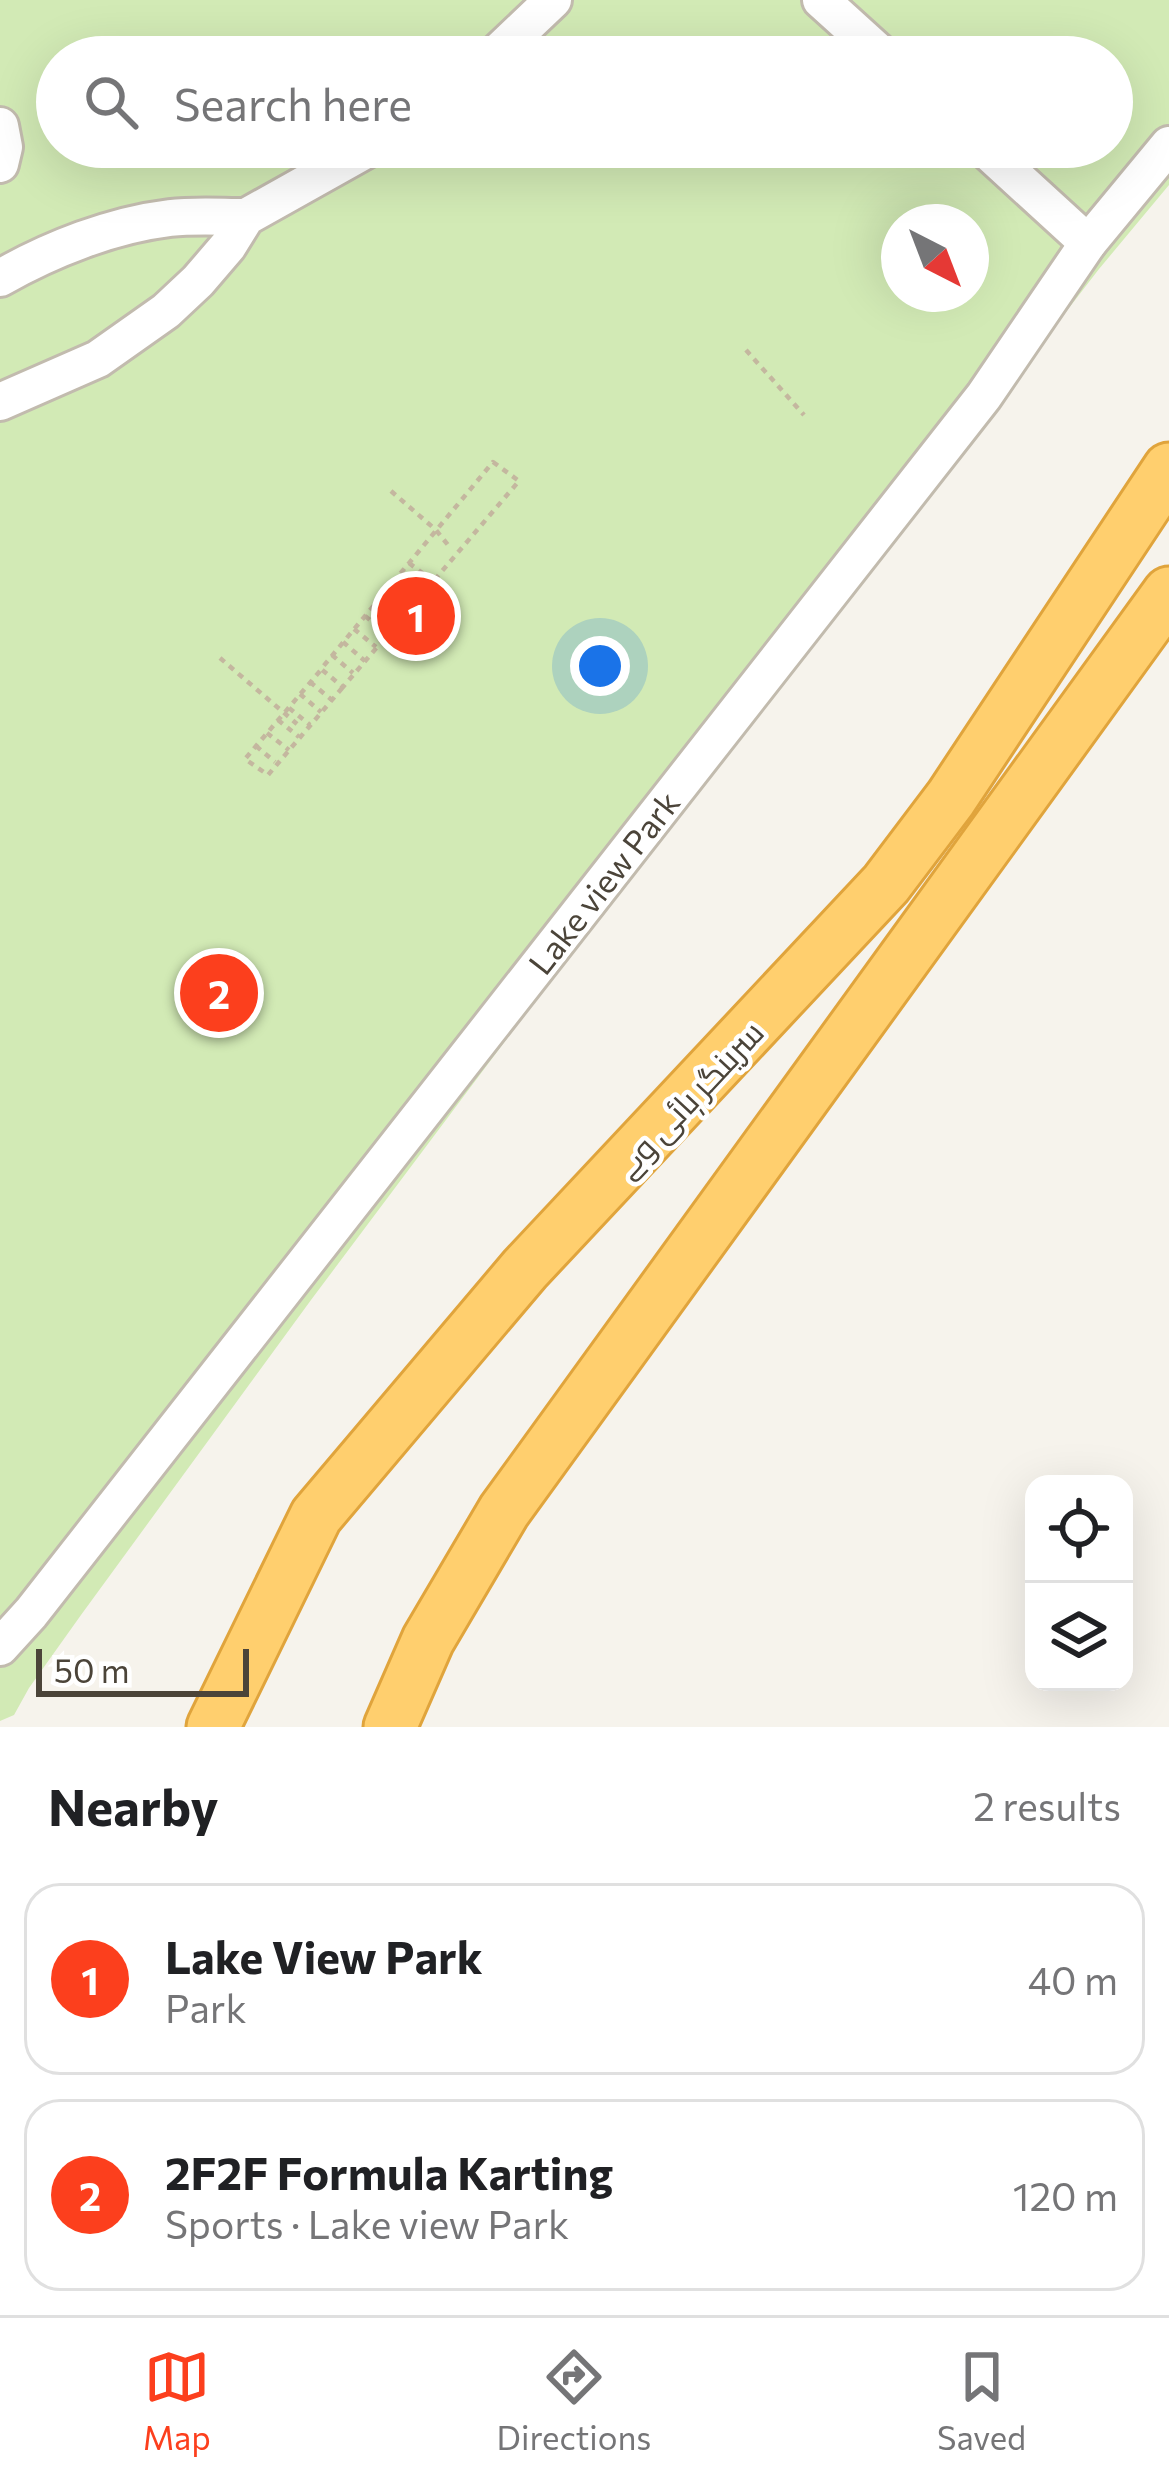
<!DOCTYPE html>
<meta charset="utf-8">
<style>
:root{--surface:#fff;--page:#f6f6f6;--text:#202124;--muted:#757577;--line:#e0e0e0;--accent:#fc3f1d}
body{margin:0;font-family:Commissioner,Cairo,sans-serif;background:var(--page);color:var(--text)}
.controls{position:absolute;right:36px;bottom:36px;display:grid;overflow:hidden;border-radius:24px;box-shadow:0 12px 48px #0002}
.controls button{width:108px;height:108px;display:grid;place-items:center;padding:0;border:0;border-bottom:3px solid var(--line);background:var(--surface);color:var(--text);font:60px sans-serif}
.compass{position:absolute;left:881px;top:204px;width:108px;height:108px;border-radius:50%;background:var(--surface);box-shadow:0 12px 48px #0002;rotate:138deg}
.scale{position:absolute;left:36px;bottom:30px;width:213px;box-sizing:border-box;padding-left:12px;border:6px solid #4b4439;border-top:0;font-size:33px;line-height:42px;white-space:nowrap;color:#4b4439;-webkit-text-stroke:9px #fff;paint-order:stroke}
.you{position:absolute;left:600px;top:666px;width:42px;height:42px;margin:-30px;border:9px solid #fff;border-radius:50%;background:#1a73e8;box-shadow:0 0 0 18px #1a73e833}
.badge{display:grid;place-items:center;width:78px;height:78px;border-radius:50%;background:var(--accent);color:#fff;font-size:39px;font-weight:700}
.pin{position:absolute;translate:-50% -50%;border:6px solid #fff;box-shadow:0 3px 12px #0006}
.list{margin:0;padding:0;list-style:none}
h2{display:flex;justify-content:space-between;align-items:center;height:156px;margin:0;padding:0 48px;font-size:51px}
h2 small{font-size:39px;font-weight:400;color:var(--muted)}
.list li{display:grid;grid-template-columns:78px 1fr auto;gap:36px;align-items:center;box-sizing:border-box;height:192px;margin:0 24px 24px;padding:0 24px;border:3px solid var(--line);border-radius:36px}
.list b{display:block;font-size:45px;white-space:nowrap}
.list p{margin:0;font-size:39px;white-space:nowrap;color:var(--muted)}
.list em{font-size:39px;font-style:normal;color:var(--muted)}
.icon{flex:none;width:66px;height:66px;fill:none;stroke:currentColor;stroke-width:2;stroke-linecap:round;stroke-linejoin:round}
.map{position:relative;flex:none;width:1169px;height:1727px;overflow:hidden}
.search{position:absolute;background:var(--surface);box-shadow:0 12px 48px #0002;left:36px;right:36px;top:36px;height:132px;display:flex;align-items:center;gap:30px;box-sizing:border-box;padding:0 42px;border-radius:66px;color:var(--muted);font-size:45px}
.sheet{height:588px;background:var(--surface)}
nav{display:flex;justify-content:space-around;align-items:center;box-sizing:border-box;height:168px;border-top:3px solid var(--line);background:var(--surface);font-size:33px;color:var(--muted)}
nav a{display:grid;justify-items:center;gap:6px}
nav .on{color:var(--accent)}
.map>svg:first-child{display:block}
.green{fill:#d2eab5;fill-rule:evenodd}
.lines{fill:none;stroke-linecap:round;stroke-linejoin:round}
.minor-casing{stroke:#c2bbae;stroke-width:42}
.highway-casing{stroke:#e0a43c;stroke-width:57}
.path{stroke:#c4b79f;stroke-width:4.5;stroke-dasharray:6 6;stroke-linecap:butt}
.minor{stroke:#fff;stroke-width:36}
.highway{stroke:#ffcf6e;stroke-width:51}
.labels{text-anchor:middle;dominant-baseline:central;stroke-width:9;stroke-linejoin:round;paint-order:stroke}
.street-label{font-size:33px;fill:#4b4439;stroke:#fff}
</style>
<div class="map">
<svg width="1169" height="1727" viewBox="0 0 1169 1727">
<rect width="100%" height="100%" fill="#f6f3ec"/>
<!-- green -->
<path class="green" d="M0,0H1169V185L1099,269L583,937L311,1300L81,1615L29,1688L14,1715L0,1721ZM57,57H1112V147H57ZM899,222H971V294H899Z"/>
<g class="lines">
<defs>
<g id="minor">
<polyline points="821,0 884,57"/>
<polyline points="493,57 553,0"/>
<polyline points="0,126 4,147 0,164"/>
<polyline points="983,147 1088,243"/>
<path d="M0,278C51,249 112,225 170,218C195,215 221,217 246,217"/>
<polyline points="0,402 98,359 166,311 198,281 228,246 246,217 371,147"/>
<polyline points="0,1647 31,1613 984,396 1088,243 1169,145"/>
</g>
<g id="highway">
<polyline points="213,1727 316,1516 525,1269 886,884 951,798 1169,469"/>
<polyline points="390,1727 428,1640 504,1511 1169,593"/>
</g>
</defs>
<!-- minor casing -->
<use href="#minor" class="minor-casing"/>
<!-- highway casing -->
<use href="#highway" class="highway-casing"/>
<!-- path -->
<g class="path">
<polyline points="746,350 804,415"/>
<polygon points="493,462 519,481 343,687 321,669"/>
<polyline points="391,491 436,530 448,545"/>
<polyline points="409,563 433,581"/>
<polyline points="398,576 422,594"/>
<polyline points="386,590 410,608"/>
<polyline points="376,602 399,621"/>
<polyline points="365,616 388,634"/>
<polyline points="354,629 376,647"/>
<polyline points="343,642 365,661"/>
<polyline points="332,655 353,673"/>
<polyline points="220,658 297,724"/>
<polyline points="320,671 245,759 268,775 343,687"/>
<polyline points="310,682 332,700"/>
<polyline points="300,694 321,712"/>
<polyline points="289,708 310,725"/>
<polyline points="278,720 299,737"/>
<polyline points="267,733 289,750"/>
<polyline points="256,746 275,762"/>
</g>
<!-- minor -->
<use href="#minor" class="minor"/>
<!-- highway -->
<use href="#highway" class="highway"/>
</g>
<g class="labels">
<!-- street labels -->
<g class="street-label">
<text transform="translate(603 882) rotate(-52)">Lake view Park</text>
<text transform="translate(688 1098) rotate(-47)">سرینگر ہائی وے</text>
</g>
</g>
</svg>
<div class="controls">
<button><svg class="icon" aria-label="locate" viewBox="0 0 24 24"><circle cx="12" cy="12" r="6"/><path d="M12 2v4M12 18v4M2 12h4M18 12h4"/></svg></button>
<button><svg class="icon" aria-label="layers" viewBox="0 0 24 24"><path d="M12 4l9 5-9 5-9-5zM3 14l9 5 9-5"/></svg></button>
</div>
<svg class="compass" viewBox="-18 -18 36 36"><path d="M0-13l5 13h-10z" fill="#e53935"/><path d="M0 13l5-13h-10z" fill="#757577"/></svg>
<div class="scale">50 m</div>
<div class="you"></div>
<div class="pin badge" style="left:416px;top:616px">1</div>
<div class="pin badge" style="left:219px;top:993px">2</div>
<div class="search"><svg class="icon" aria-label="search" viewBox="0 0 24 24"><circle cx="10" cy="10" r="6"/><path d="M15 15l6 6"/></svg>Search here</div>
</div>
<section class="sheet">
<h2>Nearby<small>2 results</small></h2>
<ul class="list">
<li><span class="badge">1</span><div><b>Lake View Park</b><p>Park</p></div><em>40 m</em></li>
<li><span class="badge">2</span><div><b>2F2F Formula Karting</b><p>Sports · Lake view Park</p></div><em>120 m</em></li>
</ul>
</section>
<nav>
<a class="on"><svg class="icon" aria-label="map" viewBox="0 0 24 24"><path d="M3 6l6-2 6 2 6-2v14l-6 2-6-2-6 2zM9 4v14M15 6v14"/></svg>Map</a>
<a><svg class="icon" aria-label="directions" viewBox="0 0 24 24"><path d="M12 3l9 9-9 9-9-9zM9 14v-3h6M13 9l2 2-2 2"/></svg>Directions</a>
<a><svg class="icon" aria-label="saved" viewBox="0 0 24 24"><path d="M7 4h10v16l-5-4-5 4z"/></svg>Saved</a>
</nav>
